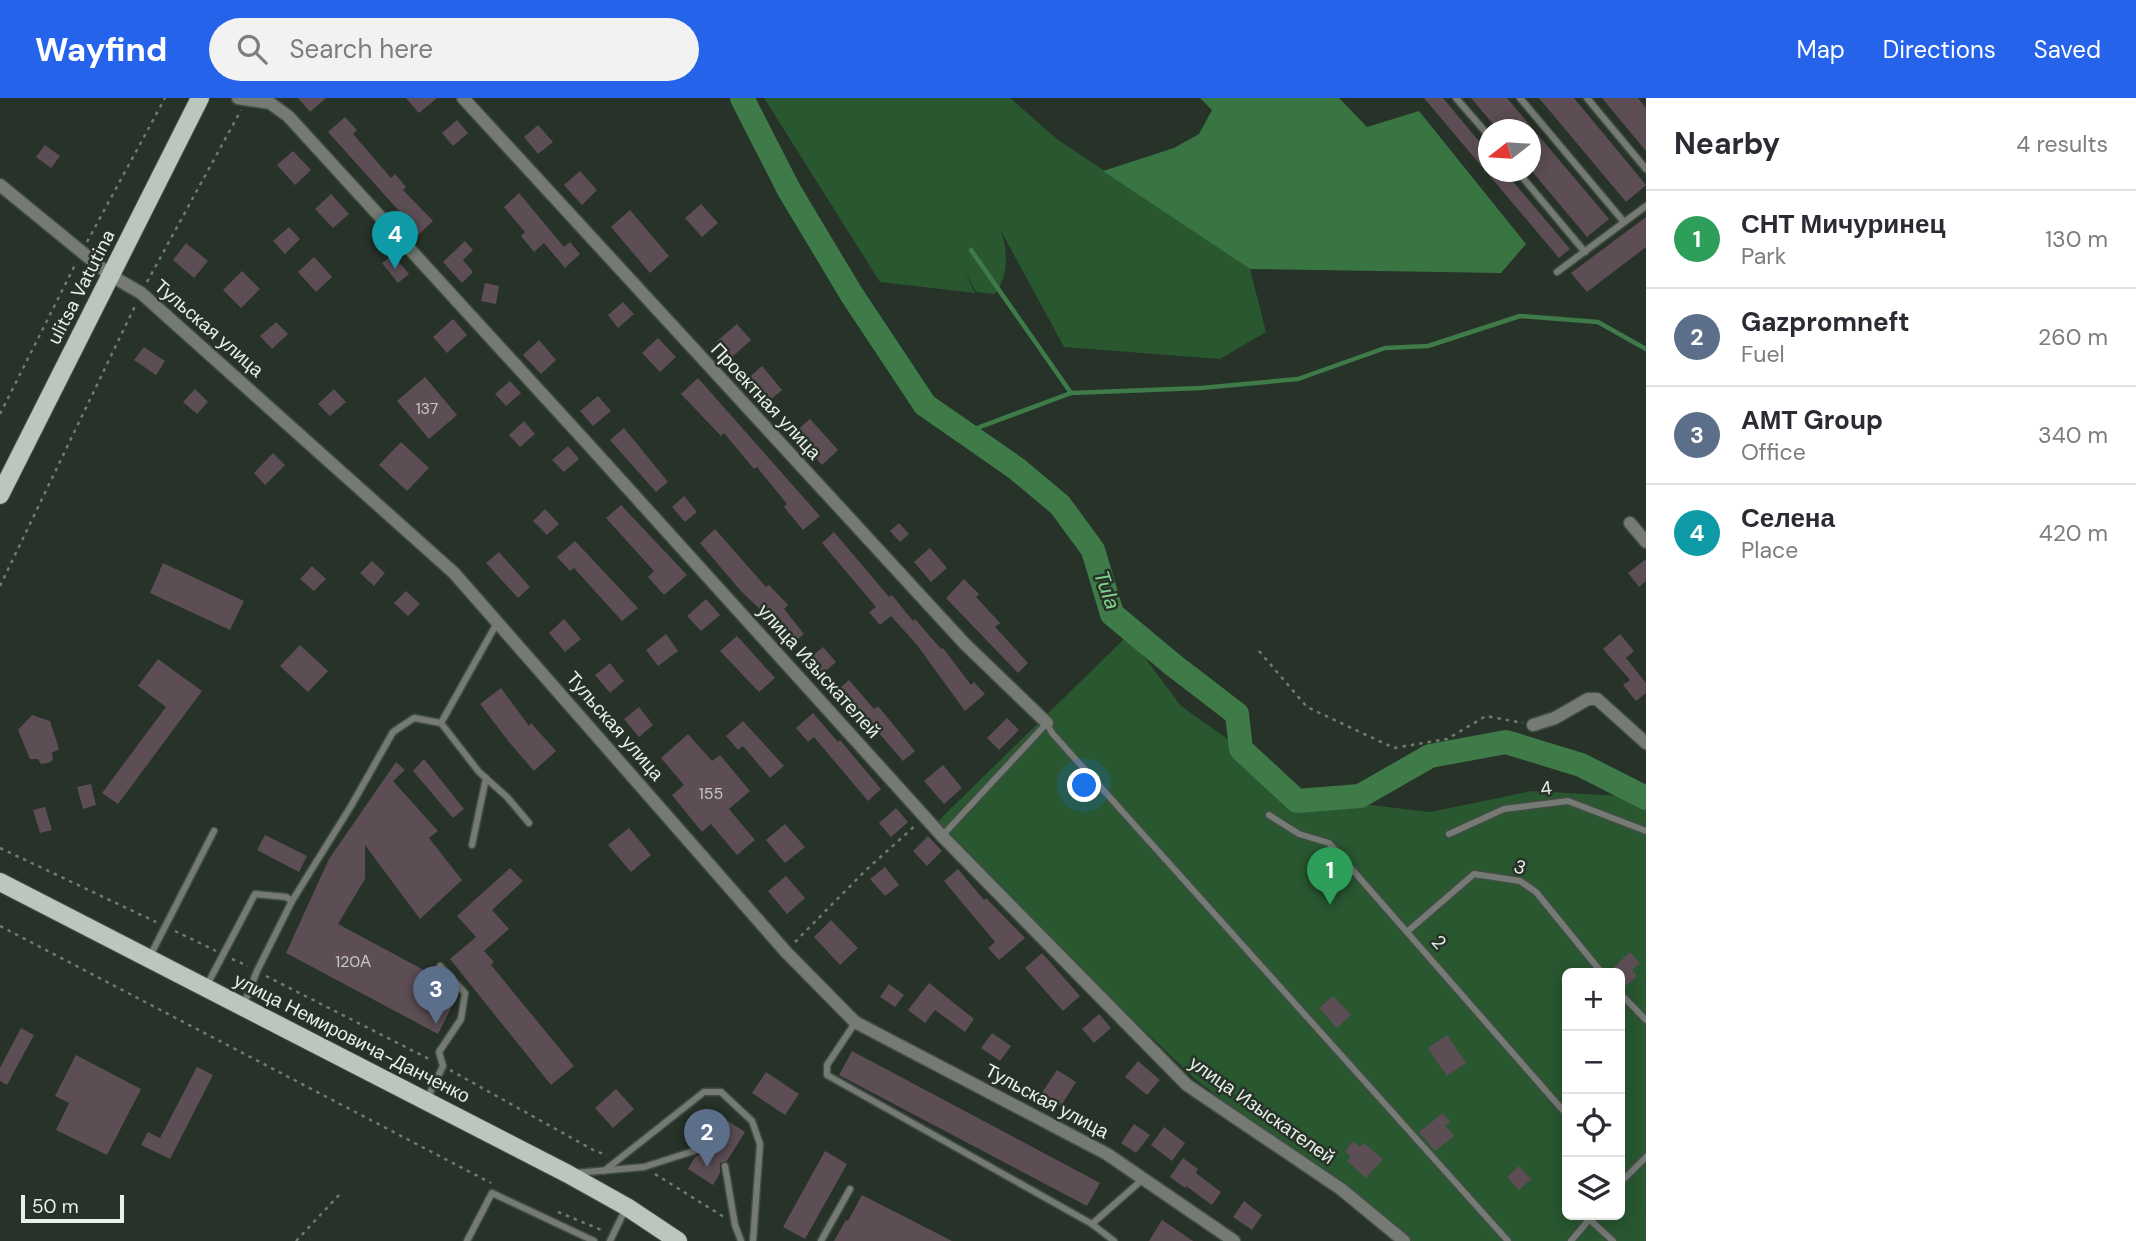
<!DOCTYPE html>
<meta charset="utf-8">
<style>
:root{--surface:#fff;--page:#f2f2f3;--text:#2b2b33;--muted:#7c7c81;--line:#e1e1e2;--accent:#2563eb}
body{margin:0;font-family:"DM Sans",sans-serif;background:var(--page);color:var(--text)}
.controls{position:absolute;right:21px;bottom:21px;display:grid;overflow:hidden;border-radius:10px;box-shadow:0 4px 18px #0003}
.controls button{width:63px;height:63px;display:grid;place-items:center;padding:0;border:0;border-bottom:2px solid var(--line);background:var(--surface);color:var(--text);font:35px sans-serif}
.compass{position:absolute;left:1478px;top:21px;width:63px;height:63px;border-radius:50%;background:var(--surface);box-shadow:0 4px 18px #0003;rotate:253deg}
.scale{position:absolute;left:21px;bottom:18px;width:103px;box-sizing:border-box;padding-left:7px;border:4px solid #e9f0e9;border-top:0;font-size:19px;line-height:24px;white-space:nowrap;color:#e9f0e9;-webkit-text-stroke:5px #273228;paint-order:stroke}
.you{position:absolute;left:1085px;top:688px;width:24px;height:24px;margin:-18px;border:5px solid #fff;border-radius:50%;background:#1a73e8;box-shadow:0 0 0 10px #1a73e833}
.badge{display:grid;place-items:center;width:46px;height:46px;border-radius:50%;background:var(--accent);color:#fff;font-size:23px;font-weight:700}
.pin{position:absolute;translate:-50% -58px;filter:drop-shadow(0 2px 4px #0008)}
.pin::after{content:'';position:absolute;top:37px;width:24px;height:21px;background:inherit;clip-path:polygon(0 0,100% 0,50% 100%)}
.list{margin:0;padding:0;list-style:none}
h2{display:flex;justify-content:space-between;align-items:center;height:91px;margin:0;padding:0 28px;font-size:30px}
h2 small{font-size:23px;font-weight:400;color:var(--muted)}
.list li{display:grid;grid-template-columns:46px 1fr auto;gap:21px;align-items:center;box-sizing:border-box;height:98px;padding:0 28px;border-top:2px solid var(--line)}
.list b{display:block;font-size:26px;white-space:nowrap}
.list p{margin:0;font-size:23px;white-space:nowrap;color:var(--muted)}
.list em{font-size:23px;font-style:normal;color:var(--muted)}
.icon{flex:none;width:38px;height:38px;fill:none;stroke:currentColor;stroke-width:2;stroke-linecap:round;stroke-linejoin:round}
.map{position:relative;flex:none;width:1646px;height:1143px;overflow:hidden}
header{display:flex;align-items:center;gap:42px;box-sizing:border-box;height:98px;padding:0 35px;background:var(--accent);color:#fff}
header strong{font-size:33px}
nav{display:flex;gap:38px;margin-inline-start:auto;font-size:24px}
.search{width:490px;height:63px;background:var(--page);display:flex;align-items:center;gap:18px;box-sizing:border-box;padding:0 24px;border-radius:38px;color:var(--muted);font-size:26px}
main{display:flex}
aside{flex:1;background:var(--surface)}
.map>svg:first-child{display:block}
.green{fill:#285730;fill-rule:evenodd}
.forest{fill:#387543}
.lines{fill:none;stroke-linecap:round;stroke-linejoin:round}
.stream{stroke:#3e7b49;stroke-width:4.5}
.river{stroke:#3e7b49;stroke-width:24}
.building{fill:#5d4e55}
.service-casing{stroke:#424d43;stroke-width:9}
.minor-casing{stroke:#424d43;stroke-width:15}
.primary-casing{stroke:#424d43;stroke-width:20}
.path{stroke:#707a71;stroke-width:2.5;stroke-dasharray:3.5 5;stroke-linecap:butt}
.service{stroke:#757a75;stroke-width:6}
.minor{stroke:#757a75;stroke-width:12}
.primary{stroke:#bbc6bc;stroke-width:18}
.labels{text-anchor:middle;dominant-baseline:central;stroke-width:5;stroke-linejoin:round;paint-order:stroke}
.number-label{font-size:16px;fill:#c6c8c4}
.street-label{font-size:19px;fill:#e9f0e9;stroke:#273228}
.water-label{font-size:21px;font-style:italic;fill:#81d68e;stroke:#273228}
</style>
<header>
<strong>Wayfind</strong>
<div class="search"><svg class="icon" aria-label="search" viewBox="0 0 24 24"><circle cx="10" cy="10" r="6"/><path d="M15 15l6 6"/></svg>Search here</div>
<nav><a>Map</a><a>Directions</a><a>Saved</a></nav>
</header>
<main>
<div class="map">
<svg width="1646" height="1143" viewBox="0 0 1646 1143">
<rect width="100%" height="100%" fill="#273228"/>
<!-- green -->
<g class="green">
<path d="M764,0H1010L1057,41L1250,171L1266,234L1220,261L1064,249L1001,133C1008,154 1009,177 995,196L976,194L964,172L975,195L880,184Z"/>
<path d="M1128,537L1181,608L1311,700L1430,714L1532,693L1619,698L1646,707V1143H1404L1341,1091L1196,982L942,738L933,728ZM1567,875H1620V1117H1567Z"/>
</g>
<!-- forest -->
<polygon class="forest" points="1200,0 1339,0 1367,29 1419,13 1526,146 1501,175 1250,171 1103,73 1174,50 1199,36 1212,12"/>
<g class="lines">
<!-- stream -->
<g class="stream">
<polyline points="971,152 1071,295"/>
<polyline points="925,307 969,333 1071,295 1201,290 1298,281 1385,250 1428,248 1520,218 1598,224 1646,251"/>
</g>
<!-- river -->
<polyline class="river" points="742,0 789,92 852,197 925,307 1017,371 1060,407 1093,452 1112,516 1172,566 1237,616 1241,651 1297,703 1360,698 1430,658 1506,644 1581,667 1646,700"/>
</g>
<!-- building -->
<g class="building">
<polygon points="298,0 326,0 310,14"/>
<polygon points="406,0 437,0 419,15"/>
<polygon points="1424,0 1443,0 1488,54 1488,74 1505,74 1570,151 1559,160"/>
<polygon points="1471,0 1507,0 1609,121 1587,139 1530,71 1530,32 1498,32"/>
<polygon points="1539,0 1574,0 1646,87 1626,104"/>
<polygon points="1602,0 1638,0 1646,10 1646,53"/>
<polygon points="345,19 357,32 353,36 391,80 395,76 406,89 403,92 433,123 416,139 396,118 400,114 328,34"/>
<polygon points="457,22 468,35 453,48 442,35"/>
<polygon points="538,27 553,44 538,56 524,39"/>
<polygon points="45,47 60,58 51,70 36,59"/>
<polygon points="293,53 311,72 295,87 277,67"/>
<polygon points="580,73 597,92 582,107 564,87"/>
<polygon points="519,95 564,149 570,144 580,156 565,170 544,145 534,154 521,138 525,134 504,109"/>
<polygon points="331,96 349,116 333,130 315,111"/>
<polygon points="701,106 718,125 702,139 685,120"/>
<polygon points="630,112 669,158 650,175 611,129"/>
<polygon points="1646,119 1646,149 1587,194 1571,175"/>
<polygon points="289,129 300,141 285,156 273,143"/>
<polygon points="465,143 473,152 463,162 473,174 462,185 443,164"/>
<polygon points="186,145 208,163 194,180 173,162"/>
<polygon points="393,157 409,176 398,185 382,165"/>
<polygon points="314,159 332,179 316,194 298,174"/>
<polygon points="242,173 260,191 241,210 223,192"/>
<polygon points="485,185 499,188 496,206 481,203"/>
<polygon points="623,204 634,216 618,230 608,217"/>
<polygon points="453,221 467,237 447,255 433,239"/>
<polygon points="276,224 288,236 272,251 260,238"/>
<polygon points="737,226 751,242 731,260 717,243"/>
<polygon points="658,240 676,259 660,274 642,255"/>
<polygon points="539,242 556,262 541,276 523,257"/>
<polygon points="144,249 165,263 156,277 134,262"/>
<polygon points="762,268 782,292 763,308 743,285"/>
<polygon points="425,279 457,317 429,341 397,303"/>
<polygon points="698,280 820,418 803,432 784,409 787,406 757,369 754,371 724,335 721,338 681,296"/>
<polygon points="510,283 521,295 506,308 495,296"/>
<polygon points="195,291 208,304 197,316 183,304"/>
<polygon points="334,291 346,304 330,318 318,306"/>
<polygon points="598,298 611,313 593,328 580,313"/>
<polygon points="810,321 838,352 822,367 794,335"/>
<polygon points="524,323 535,336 520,349 509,337"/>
<polygon points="624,330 668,384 656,394 610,342"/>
<polygon points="401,344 429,370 407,393 379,367"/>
<polygon points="568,348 579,361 564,374 552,362"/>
<polygon points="273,355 285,367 265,387 254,375"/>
<polygon points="684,398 697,414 685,424 672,409"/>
<polygon points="621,407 687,477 664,497 648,479 654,473 606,420"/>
<polygon points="545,411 559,426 547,437 533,423"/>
<polygon points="899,425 909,436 900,444 890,433"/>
<polygon points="715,431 766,489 769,487 788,507 784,511 804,536 792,546 772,523 740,492 700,445"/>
<polygon points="834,434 889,499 892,497 913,523 915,521 941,551 943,550 971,587 974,584 985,596 965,613 917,547 891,518 880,527 869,514 876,509 822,445"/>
<polygon points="575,443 638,510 622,523 574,470 570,473 557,459"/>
<polygon points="930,450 947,470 931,484 914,464"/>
<polygon points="499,454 530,489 518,500 486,465"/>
<polygon points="1646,461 1646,483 1639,489 1628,475"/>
<polygon points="372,463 385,475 374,488 360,475"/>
<polygon points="163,465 244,503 230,532 150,495"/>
<polygon points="312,468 326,481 314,493 300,481"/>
<polygon points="964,481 979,496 976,499 1000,525 995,529 1028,565 1018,575 946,500"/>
<polygon points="406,493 420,506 408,518 394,505"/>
<polygon points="706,501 720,517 701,533 687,518"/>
<polygon points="564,521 581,541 565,554 549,535"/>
<polygon points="666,536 678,553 658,568 646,552"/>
<polygon points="1620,536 1634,553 1626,560 1646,585 1646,595 1636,603 1623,587 1630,582 1603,551"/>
<polygon points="737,538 775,580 759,594 720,553"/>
<polygon points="300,547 328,573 308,594 280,568"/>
<polygon points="823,549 836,564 823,575 810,560"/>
<polygon points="158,561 202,593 118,706 102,695 166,609 138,588"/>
<polygon points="610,565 624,583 610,595 595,577"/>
<polygon points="849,582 874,611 878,608 915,653 903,663 853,605 850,608 837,593"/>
<polygon points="501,590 529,628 531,625 556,653 534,673 509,644 480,606"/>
<polygon points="639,609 653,627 639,639 624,621"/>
<polygon points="813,615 838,644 840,642 881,691 868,703 814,639 808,644 796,630"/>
<polygon points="32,617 50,623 59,651 52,655 53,662 48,665 41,666 38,661 30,661 18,632"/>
<polygon points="1007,620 1019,632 999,652 987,640"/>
<polygon points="743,623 784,668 770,680 743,648 738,652 726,638"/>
<polygon points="688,636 712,663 720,657 750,693 729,711 755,742 737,757 711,726 702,734 672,697 684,687 661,660"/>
<polygon points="424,661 464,711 453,720 413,673"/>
<polygon points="396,664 405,672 393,683 438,733 429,740 462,782 420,821 365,747 365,781 338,826 448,885 458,896 438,936 286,855 329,761"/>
<polygon points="943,667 962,690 944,706 924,683"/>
<polygon points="91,686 96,707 83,711 77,689"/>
<polygon points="45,709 52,732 40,735 33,712"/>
<polygon points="896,710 908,724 891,739 879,725"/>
<polygon points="785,726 805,749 785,765 766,742"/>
<polygon points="629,730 651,757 631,774 608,747"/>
<polygon points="265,737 307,758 299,774 257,752"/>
<polygon points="928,738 942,753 927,768 913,753"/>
<polygon points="885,769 899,787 885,798 870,781"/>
<polygon points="510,770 523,783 492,812 509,831 484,853 494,864 491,867 574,968 551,987 450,861 476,839 457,818"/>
<polygon points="958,771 984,802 986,800 1025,840 999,862 988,850 995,844 944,783"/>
<polygon points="786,778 805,800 787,816 768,793"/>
<polygon points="831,822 858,850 840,867 814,839"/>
<polygon points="1630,854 1640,865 1632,872 1637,878 1626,888 1620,881 1620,875 1614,875 1611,872"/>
<polygon points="1042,855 1080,898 1063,913 1025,870"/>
<polygon points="929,885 974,921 965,934 935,912 925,925 908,912"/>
<polygon points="889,886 904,897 895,909 880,899"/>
<polygon points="1333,898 1351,917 1337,930 1319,910"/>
<polygon points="1099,916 1111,930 1094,945 1082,931"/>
<polygon points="21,930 34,937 7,987 0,983 0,970"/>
<polygon points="992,935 1011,948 1000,963 981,950"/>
<polygon points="1447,937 1466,965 1447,978 1428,950"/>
<polygon points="852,953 1100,1085 1087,1108 839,977"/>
<polygon points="76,957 141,991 107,1057 56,1032 69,1005 55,998"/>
<polygon points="1138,963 1160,982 1147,997 1125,979"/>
<polygon points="197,969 213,977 170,1061 141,1047 148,1034 160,1040"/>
<polygon points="1057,972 1076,984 1061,1008 1041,996"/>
<polygon points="766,974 799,996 785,1017 752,995"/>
<polygon points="616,991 634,1011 613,1030 595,1010"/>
<polygon points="1443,1015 1450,1024 1445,1027 1454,1038 1435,1053 1419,1034"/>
<polygon points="720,1018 745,1034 727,1063 720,1065 720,1075 713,1087 688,1071 695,1059 705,1054 706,1050 703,1046"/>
<polygon points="1134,1026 1150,1037 1136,1055 1121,1045"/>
<polygon points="1164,1029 1185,1045 1172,1063 1151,1047"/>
<polygon points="1353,1043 1360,1049 1364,1045 1383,1061 1366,1080 1347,1063 1351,1059 1345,1053"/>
<polygon points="825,1053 847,1066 805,1141 783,1129"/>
<polygon points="1183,1060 1198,1071 1196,1075 1221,1094 1212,1107 1186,1088 1185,1090 1170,1079"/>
<polygon points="1519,1068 1531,1081 1519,1092 1507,1079"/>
<polygon points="862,1097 952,1143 834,1143 846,1122 848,1123"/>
<polygon points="1244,1103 1262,1117 1252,1132 1233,1119"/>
<polygon points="1162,1122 1193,1143 1149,1143"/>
</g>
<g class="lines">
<defs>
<g id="service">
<polyline points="1456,0 1489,38"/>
<polyline points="1520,0 1624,124"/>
<polyline points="1587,0 1646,71"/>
<polyline points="1518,74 1585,154"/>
<polyline points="1557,174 1646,108"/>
<polyline points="441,625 497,525"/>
<polyline points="1269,717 1299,736 1329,745 1567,1017"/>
<polyline points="1449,736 1504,711 1568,703 1646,733"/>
<polyline points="942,738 1047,625 1052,635 1508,1143"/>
<polyline points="472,747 486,680"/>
<polyline points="1408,833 1474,776 1520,783 1536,794 1602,875"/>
<polyline points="150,858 214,733"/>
<polyline points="207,887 255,796 286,799 292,803"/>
<polyline points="1620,895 1646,922"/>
<polyline points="244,906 257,873 292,803 351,708 393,634 414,620 441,625 479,674 507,699 529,725"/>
<polyline points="855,925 827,967 827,977 1092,1126 1114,1143"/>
<polyline points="427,1001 443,968 439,954 461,921 465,895 440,868"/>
<polyline points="725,1068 735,1127 741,1143"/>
<polyline points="604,1073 704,994 721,994 752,1023 760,1046 753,1143"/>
<polyline points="575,1075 644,1069 700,1051"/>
<polyline points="1620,1085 1646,1059"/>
<polyline points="1589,1121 1613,1143"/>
<polyline points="1092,1126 1143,1081"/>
<polyline points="467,1143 492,1095 594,1143"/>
<polyline points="610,1143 626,1110"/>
<polyline points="821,1143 850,1091"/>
<polyline points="1571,1143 1593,1117"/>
</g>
<g id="minor">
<polyline points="238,0 270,5 288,18 587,345 942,738 1187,987 1341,1091 1404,1143"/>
<polyline points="463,0 964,545 1047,625"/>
<polyline points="0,87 110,177 141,195 454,475 786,854 855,924 1107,1056 1234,1143"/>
<polyline points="1630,425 1646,444"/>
<polyline points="1533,627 1555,620 1588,601 1597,601 1646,645"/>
</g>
<g id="primary">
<polyline points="0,397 200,0"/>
<polyline points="0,784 568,1076 627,1109 678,1143"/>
</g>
</defs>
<!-- service casing -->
<use href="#service" class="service-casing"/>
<!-- minor casing -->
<use href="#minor" class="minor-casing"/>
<!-- primary casing -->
<use href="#primary" class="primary-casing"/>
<!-- path -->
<g class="path">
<polyline points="87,144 165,0"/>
<polyline points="147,184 241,12"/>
<polyline points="0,316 76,165"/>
<polyline points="0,488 136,206"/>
<polyline points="1259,553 1307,609 1394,650 1447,641 1486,618 1523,625"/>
<polyline points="0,750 156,824"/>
<polyline points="0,828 491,1085"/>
<polyline points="175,833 216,853"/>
<polyline points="795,844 866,772 916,727"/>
<polyline points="232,861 248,868"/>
<polyline points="266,878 431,962"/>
<polyline points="450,972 595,1053 607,1057"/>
<polyline points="655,1076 724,1119"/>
<polyline points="558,1114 604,1133"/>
<polyline points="296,1143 339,1097"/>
</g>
<!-- service -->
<use href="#service" class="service"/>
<!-- minor -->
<use href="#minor" class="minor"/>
<!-- primary -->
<use href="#primary" class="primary"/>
</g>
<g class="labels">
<!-- number labels -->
<g class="number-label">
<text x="427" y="310">137</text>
<text x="711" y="695">155</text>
<text x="353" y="863">120А</text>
</g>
<!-- street labels -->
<g class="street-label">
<text transform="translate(81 189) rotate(-63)">ulitsa Vatutina</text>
<text transform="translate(209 230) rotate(41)">Тульская улица</text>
<text transform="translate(766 303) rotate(47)">Проектная улица</text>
<text transform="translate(819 573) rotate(48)">улица Изыскателей</text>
<text transform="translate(615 628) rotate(49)">Тульская улица</text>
<text transform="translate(1546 690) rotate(-7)">4</text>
<text transform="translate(1520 769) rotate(20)">3</text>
<text transform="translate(1439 844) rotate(49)">2</text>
<text transform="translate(352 940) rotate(27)">улица Немировича-Данченко</text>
<text transform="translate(1047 1003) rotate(28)">Тульская улица</text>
<text transform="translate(1262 1012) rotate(35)">улица Изыскателей</text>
</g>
<!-- water labels -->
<g class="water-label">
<text transform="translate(1107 492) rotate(70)">Tula</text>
</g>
</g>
</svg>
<div class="controls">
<button>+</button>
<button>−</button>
<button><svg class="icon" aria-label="locate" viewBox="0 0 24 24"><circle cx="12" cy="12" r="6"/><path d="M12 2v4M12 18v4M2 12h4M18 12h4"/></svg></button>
<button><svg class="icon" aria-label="layers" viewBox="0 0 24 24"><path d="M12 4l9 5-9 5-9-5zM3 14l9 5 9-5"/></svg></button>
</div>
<svg class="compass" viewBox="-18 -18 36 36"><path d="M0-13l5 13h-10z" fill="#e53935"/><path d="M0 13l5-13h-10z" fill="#7c7c81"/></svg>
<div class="scale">50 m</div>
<div class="you"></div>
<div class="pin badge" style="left:1330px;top:807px;background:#2e9e5b">1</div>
<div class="pin badge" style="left:707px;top:1069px;background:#5c6f8a">2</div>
<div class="pin badge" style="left:436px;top:926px;background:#5c6f8a">3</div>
<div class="pin badge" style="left:395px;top:171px;background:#0f9aa8">4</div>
</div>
<aside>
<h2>Nearby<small>4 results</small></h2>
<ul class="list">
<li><span class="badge" style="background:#2e9e5b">1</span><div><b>СНТ Мичуринец</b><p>Park</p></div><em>130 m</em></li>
<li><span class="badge" style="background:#5c6f8a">2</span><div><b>Gazpromneft</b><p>Fuel</p></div><em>260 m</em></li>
<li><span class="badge" style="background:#5c6f8a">3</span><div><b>АМТ Group</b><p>Office</p></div><em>340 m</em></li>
<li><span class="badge" style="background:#0f9aa8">4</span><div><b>Селена</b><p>Place</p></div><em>420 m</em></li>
</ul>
</aside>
</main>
